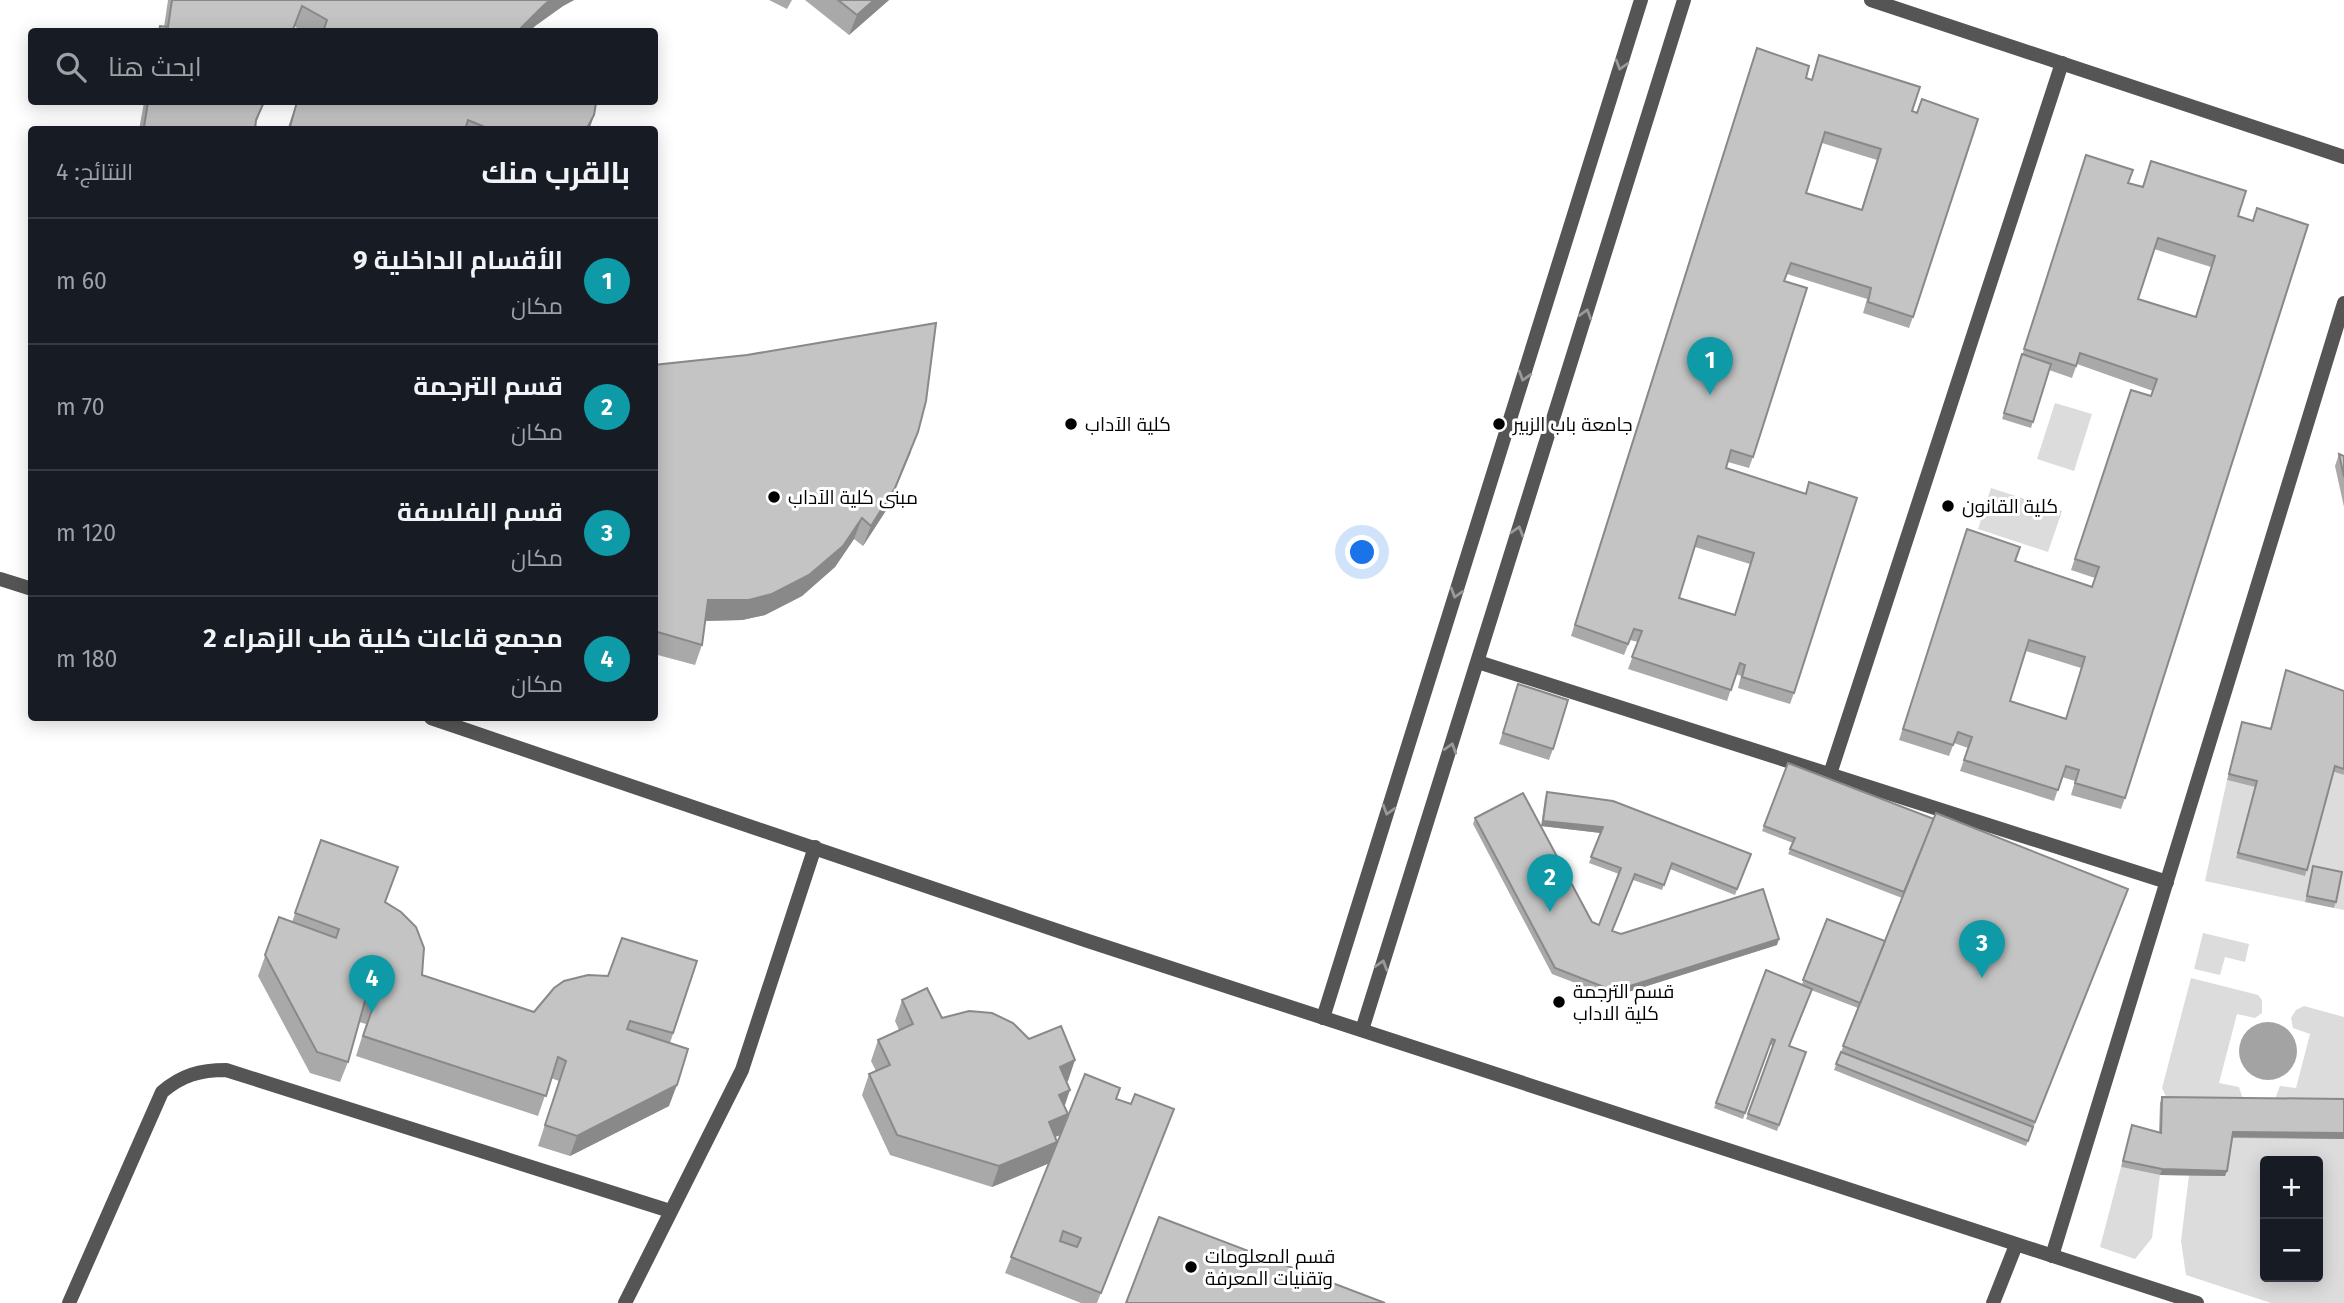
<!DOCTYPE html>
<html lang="ar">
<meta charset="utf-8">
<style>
:root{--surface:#171b24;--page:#20242c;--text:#f1f3f6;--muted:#9ea1a6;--line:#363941;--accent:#858687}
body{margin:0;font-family:"Fira Sans",Cairo,sans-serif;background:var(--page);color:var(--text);direction:rtl}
.controls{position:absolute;right:21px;bottom:21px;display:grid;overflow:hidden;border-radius:7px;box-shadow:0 4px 18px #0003}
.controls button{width:63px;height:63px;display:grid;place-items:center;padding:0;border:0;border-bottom:2px solid var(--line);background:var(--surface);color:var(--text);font:35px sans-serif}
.you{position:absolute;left:1363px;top:553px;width:24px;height:24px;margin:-18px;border:5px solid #fff;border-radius:50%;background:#1a73e8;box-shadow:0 0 0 10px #1a73e833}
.badge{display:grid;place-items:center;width:46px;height:46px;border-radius:50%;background:var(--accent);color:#fff;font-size:23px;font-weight:700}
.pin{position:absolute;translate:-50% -58px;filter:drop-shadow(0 2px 4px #0008)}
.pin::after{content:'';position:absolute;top:37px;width:24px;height:21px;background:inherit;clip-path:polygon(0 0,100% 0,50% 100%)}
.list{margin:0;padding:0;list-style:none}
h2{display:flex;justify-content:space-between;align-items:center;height:91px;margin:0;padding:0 28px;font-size:30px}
h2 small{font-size:23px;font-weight:400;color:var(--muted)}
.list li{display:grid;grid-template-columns:46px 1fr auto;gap:21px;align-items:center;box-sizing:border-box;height:126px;padding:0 28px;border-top:2px solid var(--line)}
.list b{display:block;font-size:26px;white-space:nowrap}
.list p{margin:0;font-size:23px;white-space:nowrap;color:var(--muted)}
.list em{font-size:23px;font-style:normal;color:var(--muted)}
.icon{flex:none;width:38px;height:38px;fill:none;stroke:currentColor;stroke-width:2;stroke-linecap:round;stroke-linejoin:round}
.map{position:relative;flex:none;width:2344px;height:1303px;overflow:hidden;direction:ltr}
.search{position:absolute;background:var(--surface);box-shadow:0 4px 18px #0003;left:28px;top:28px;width:630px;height:77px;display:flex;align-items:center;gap:18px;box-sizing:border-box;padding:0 24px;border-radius:7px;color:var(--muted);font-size:26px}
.panel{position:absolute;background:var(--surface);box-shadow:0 4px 18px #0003;left:28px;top:126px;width:630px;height:595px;border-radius:7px;direction:rtl}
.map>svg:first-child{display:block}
.green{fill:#dcdcdc;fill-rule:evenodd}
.water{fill:#a3a3a3}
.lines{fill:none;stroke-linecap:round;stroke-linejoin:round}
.lane{stroke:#555;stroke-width:14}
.wall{fill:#a9a9a9;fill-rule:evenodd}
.shaded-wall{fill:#898989}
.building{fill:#c4c4c4;stroke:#898989;stroke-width:2;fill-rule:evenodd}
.oneway{stroke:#999}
.poi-dot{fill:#000;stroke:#fff;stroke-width:2.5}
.labels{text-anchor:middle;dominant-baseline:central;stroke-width:6;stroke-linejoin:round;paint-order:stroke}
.poi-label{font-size:19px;fill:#000;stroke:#fff;text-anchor:start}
</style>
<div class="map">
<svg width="2344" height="1303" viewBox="0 0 2344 1303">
<rect width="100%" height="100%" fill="#fff"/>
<!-- green -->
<g class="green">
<polygon points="2055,403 2092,414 2074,471 2037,459"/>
<polygon points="1991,488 2062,511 2048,552 1978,529"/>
<polygon points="2333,772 2344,775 2344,910 2334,908 2340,878 2311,872 2305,902 2205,881 2227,780 2255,787"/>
<polygon points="2203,933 2249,944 2245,962 2225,957 2220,975 2194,969"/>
<polygon points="2191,978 2258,995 2262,1000 2262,1013 2255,1018 2237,1014 2219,1083 2239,1087 2243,1099 2169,1103 2162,1088"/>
<polygon points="2304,1006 2344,1017 2344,1105 2273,1104 2280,1086 2296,1088 2310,1034 2293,1028 2291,1018 2296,1010"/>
<path d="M2231,1137L2344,1139V1303H2271L2186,1275L2181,1241L2189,1175ZM2265,1161H2318V1277H2265Z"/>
<polygon points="2121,1167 2160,1175 2152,1238 2135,1259 2100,1247"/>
</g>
<!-- water -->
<circle class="water" cx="2268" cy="1051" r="29"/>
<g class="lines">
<!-- lane -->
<g class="lane">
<polyline points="1871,0 2344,157"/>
<polyline points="0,579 32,589"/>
<polyline points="1478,662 2167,882"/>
<polyline points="431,718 1085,940 2197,1303"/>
<polyline points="1830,774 2062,63"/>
<polyline points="1323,1018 1641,0"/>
<polyline points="1362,1030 1684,0"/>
<polyline points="2052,1256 2344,303"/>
<path d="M69,1303L162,1092C182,1075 200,1070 226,1070L670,1211"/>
<polyline points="625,1303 742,1070 815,847"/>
<polyline points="1993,1303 2016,1245"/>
</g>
</g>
<!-- wall -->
<g class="wall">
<polygon points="168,0 574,0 563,6 535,26 529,32 304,32 294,26 292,32 158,32 160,26 164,27"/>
<polygon points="769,0 792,0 787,9"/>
<polygon points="805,0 889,0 849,35"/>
<path d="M1753,59L1806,78L1912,111L1913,317L1909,328L1863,313L1867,299L1787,274L1784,281L1753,457L1749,468L1728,462L1726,468L1805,494L1809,482L1794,693L1790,704L1738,688L1741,676L1736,674L1727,701L1628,669L1638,642L1630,640L1624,655L1571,636ZM1822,143L1877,160L1861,210L1806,193ZM1695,547L1750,564L1735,615L1679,598Z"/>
<polygon points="144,102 264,102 256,123 255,130 139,130"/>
<polygon points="297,102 594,115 589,130 287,130"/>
<path d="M2082,166L2128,183L2238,216L2125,798L2121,809L2071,795L2075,781L2062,777L2054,801L1960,771L1968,748L1954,743L1949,756L1899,740L1963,540L2015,561L2092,586L2095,578L2071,570L2131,390L2151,396L2153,391L2077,364L2072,378L2049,370L2031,428L2002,419ZM2154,249L2211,267L2195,317L2138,299ZM2026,651L2081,668L2066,718L2010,701Z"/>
<polygon points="654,365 911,452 887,509 863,546 854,539 835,567 802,596 765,615 742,620 705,621 702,645 695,665 654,654"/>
<polygon points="2339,454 2344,456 2344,507 2335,466"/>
<polygon points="2286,670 2344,691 2344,775 2334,772 2305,876 2236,858 2255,787 2227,780 2242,722 2270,729"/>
<polygon points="1518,684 1553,749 1549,760 1499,744"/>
<polygon points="1788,763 1934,819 2128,889 2026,1146 1834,1070 1858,1008 1811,990 1789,1046 1806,1052 1777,1131 1746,1119 1773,1046 1770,1044 1743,1119 1714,1108 1766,970 1802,984 1827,919 1885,941 1902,898 1788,854 1793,843 1762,831"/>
<polygon points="1547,792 1751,854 1735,895 1670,869 1662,890 1633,880 1612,931 1621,934 1777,945 1612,997 1552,974 1473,824 1475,818 1592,922 1599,925 1619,874 1589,863 1601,833 1541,826 1545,798"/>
<polygon points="321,840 385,902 422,975 534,1012 608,976 697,961 670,1043 669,1106 570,1156 538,1146 559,1081 551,1078 538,1116 356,1056 366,1024 359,1022 348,1062 340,1082 310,1073 258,976 279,917 292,922"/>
<polygon points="2313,866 2336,902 2334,908 2305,902"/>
<polygon points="902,1000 942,1018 1068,1081 1066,1081 1064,1107 1068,1114 1060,1135 1055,1137 1057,1142 1116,1099 1168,1125 1097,1303 1081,1303 1005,1273 1049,1163 992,1187 890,1155 862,1095 869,1074 876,1071 871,1061 878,1040 899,1030 895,1021"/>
<polygon points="2162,1097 2344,1099 2344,1139 2232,1138 2225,1176 2160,1175 2121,1167 2132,1125 2159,1133 2160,1103"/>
</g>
<!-- shaded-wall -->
<g class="shaded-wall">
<polygon points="550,0 574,0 563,6 535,26 529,32 516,32 543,6"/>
<polygon points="874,0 889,0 849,35 857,15"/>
<polygon points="594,115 589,130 586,130"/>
<polygon points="918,432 887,509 863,546 871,526"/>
<polygon points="862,518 854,539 835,567 802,596 765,615 742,620 700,621 708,600"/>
<polygon points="1543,821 1603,827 1601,833 1541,826"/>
<polygon points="1779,939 1777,945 1612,997 1614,991"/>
<polygon points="1075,1060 1068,1081 1052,1087 1060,1067"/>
<polygon points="677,1085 669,1106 570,1156 577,1136"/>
<polygon points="1070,1090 1063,1111 1059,1095"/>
<polygon points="1068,1114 1060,1135 1041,1143 1049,1122"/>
<polygon points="2233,1132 2344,1133 2344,1139 2231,1137"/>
<polygon points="1057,1142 1050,1163 992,1187 999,1166"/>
<polygon points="2162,1169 2227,1171 2225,1176 2160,1175"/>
</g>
<!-- building -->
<g class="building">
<polygon points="172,0 550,0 543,6 517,32 323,32 327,20 302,6 292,32 159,32 160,26 168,27"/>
<polygon points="838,0 874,0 857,15"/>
<path d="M1757,48L1809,66L1806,78L1812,80L1819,55L1920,87L1912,111L1917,113L1922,99L1978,119L1913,317L1868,302L1871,288L1791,263L1784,281L1807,288L1753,457L1731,450L1726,468L1806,494L1809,482L1857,498L1794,693L1742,677L1745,665L1740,663L1731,690L1632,657L1642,631L1634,629L1628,644L1575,625ZM1825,132L1881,149L1862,210L1806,193ZM1698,536L1754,553L1735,615L1679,598Z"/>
<polygon points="148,102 264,102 256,120 255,130 151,130 152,128 144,127"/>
<polygon points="297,102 595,102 596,103 594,115 586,130 492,130 468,120 465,130 289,130"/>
<path d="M2086,155L2133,170L2128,183L2143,187L2151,161L2246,191L2238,216L2253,221L2257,208L2308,225L2125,798L2075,783L2079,770L2066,766L2058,790L1964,760L1972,737L1958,732L1953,745L1903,729L1967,529L2020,547L2015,561L2092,587L2099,567L2075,559L2131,390L2151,396L2157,379L2080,353L2076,366L2024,349ZM2158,238L2215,256L2196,317L2138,299ZM2029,640L2085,657L2066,719L2010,701Z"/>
<polygon points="936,323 926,401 918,432 895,488 871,526 862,518 843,546 809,575 772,594 749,600 708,600 702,645 654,631 654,365 747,355"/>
<polygon points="2022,354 2051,364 2033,422 2004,413"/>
<polygon points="2339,454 2344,456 2344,477"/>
<polygon points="2286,670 2344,691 2344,769 2335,766 2307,870 2238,853 2257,781 2229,774 2242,722 2271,729"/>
<polygon points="1518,684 1568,700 1553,749 1503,733"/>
<polygon points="1788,763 1934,819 1904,892 1790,849 1795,838 1764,826"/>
<polygon points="1547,792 1613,801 1751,854 1737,889 1672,863 1664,885 1635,874 1612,931 1621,934 1763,889 1779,939 1614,991 1555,968 1475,818 1523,793 1592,922 1599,925 1621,868 1591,857 1603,827 1543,821"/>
<polygon points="1936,813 2128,889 2035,1122 1843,1046"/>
<polygon points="321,840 398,867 385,902 401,912 416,927 424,948 422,975 534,1012 554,988 564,981 588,975 608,976 622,938 697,961 673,1033 630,1021 627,1029 688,1049 677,1085 577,1136 545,1125 566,1061 558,1057 546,1096 363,1036 374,1004 365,1001 348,1062 317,1052 265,955 279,917 336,938 339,929 295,913"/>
<polygon points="2313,866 2342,872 2336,902 2307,896"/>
<polygon points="1827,919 1885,941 1860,1003 1803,980"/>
<polygon points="1766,970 1812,989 1789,1046 1806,1052 1779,1125 1748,1114 1775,1040 1772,1039 1745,1113 1716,1103"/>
<polygon points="927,988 942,1018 969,1011 992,1013 1013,1023 1029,1039 1061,1026 1075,1060 1060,1067 1070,1090 1059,1095 1068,1114 1049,1122 1057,1142 999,1166 897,1135 869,1074 890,1065 878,1040 913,1024 902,1000"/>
<polygon points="1841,1052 2033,1127 2028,1141 1836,1064"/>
<path d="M1085,1074L1120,1088L1116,1099L1131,1104L1135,1094L1174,1109L1101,1293L1011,1257ZM1063,1231L1081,1238L1077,1247L1060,1241Z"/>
<polygon points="2162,1097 2344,1099 2344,1133 2233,1132 2227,1171 2162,1169 2123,1161 2132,1125 2161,1133"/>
<polygon points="1159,1217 1385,1303 1126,1303"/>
</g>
<!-- one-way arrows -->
<defs><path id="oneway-chevron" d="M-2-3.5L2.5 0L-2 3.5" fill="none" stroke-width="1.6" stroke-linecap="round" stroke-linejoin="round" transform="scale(1.75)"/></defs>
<g class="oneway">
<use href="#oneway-chevron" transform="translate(1621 65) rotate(107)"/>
<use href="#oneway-chevron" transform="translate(1586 314) rotate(-73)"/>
<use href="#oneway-chevron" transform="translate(1524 376) rotate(107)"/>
<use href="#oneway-chevron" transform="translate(1518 531) rotate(-73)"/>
<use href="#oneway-chevron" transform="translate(1456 593) rotate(107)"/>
<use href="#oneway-chevron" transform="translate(1451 748) rotate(-73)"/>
<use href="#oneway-chevron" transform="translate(1388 810) rotate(107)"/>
<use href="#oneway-chevron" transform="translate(1382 965) rotate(-73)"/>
</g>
<!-- markers -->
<g class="poi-dot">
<circle cx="1071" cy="424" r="7"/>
<circle cx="1499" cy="424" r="7"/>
<circle cx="774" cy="497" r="7"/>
<circle cx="1948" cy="506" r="7"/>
<circle cx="1559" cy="1002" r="7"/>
<circle cx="1191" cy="1267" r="7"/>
</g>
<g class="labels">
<!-- poi labels -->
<g class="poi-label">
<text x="1085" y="424">كلية الآداب</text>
<text x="1513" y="424">جامعة باب الزبير</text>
<text x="788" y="497">مبنى كلية الآداب</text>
<text x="1962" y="506">كلية القانون</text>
<text x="1573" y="991">قسم الترجمة<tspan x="1573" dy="22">كلية الاداب</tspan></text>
<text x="1205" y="1256">قسم المعلومات<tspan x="1205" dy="22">وتقنيات المعرفة</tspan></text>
</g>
</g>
</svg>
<div class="controls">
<button>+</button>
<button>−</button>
</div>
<div class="you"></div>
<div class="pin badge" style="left:1710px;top:395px;background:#0f9aa8">1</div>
<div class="pin badge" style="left:1550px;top:912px;background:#0f9aa8">2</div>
<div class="pin badge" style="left:1982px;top:978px;background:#0f9aa8">3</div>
<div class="pin badge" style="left:372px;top:1013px;background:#0f9aa8">4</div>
<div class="search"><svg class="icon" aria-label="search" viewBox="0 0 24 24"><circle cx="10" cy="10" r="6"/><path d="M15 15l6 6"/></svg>ابحث هنا</div>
<section class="panel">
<h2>بالقرب منك<small>النتائج: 4</small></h2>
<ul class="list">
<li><span class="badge" style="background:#0f9aa8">1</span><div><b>الأقسام الداخلية 9</b><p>مكان</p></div><em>60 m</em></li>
<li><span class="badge" style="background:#0f9aa8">2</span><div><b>قسم الترجمة</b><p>مكان</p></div><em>70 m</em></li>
<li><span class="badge" style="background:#0f9aa8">3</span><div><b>قسم الفلسفة</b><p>مكان</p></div><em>120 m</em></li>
<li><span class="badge" style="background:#0f9aa8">4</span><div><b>مجمع قاعات كلية طب الزهراء 2</b><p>مكان</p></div><em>180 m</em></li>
</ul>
</section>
</div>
